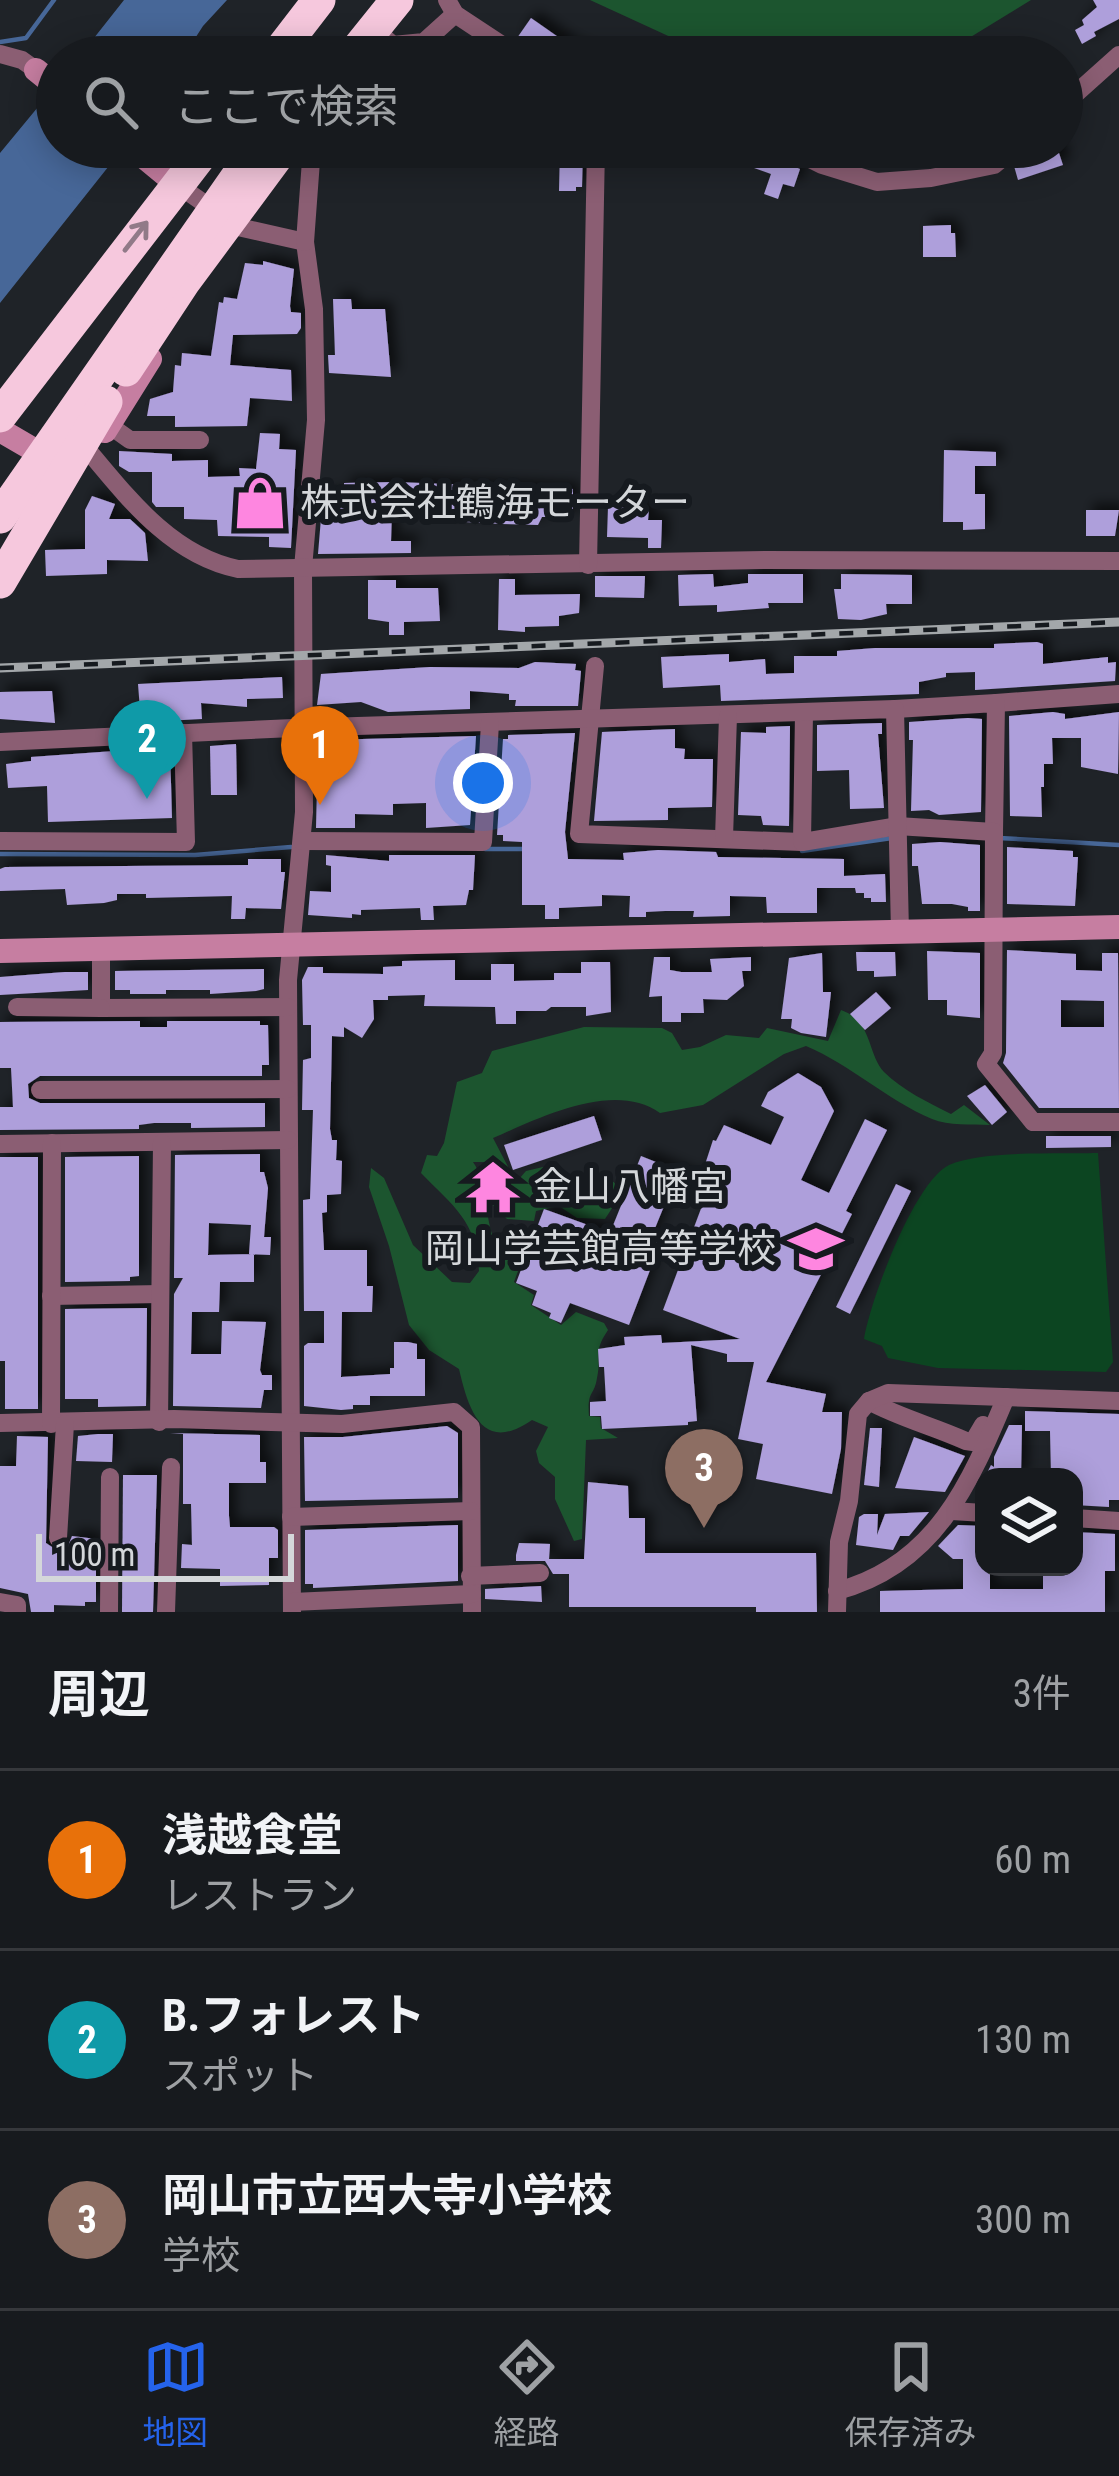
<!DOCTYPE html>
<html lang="ja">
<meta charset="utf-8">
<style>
:root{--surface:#171a1e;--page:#202327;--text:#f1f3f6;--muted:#9ea1a4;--line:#36383c;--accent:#2563eb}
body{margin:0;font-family:"Roboto Condensed","Noto Sans JP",sans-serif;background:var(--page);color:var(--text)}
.controls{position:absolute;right:36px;bottom:36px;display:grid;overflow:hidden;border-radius:24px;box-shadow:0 6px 30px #0003}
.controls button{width:108px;height:108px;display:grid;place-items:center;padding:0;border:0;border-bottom:3px solid var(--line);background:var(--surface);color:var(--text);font:60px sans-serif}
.scale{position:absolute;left:36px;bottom:30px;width:258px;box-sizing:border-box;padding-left:12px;border:6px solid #d4d7da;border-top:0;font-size:33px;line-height:42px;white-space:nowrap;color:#d4d7da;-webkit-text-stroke:9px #161a1f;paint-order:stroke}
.you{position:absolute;left:483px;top:783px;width:42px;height:42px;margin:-30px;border:9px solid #fff;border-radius:50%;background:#1a73e8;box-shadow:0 0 0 18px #1a73e833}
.badge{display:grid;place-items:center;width:78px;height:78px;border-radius:50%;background:var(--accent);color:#fff;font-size:39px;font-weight:700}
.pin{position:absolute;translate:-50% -99px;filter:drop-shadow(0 3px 6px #0008)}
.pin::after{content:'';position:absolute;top:63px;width:42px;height:36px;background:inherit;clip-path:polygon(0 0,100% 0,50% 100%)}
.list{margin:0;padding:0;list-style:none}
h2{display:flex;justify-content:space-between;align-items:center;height:156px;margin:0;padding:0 48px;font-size:51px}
h2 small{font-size:39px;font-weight:400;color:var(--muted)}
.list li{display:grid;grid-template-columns:78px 1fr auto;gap:36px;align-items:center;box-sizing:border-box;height:180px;padding:0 48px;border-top:3px solid var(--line)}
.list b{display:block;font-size:45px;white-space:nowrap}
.list p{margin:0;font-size:39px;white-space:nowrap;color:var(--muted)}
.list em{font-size:39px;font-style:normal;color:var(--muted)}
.icon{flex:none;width:66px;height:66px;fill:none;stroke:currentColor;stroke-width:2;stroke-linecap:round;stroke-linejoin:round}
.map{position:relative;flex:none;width:1119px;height:1612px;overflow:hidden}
.search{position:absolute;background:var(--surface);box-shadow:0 6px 30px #0003;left:36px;right:36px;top:36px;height:132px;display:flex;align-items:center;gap:30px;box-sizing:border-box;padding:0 42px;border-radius:66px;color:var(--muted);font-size:45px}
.sheet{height:696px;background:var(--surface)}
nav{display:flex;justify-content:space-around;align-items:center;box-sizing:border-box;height:168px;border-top:3px solid var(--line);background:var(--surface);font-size:33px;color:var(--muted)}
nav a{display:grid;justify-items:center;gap:6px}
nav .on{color:var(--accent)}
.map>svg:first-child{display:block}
.green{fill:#0c4521}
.forest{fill:#1c552f}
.water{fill:#476798}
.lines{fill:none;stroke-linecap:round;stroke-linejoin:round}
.stream{stroke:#476798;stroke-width:4.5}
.building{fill:#ae9fdb;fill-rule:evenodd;filter:url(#shadow)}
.street{stroke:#8b5e73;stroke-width:18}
.secondary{stroke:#c67ea1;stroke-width:24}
.highway{stroke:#f6c8dd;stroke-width:33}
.rail-casing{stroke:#a3a7aa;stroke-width:9}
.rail{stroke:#161a1f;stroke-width:4.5;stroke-dasharray:14;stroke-linecap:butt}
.highway-bridge{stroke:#f6c8dd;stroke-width:33}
.oneway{stroke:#917a88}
.labels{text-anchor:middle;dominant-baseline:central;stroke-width:12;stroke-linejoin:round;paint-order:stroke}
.poi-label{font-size:39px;fill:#d4d7da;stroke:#161a1f;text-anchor:start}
</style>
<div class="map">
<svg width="1119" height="1612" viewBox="0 0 1119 1612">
<defs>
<filter id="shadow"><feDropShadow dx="7" dy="-7" stdDeviation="6" flood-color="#0009"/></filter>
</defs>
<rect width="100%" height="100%" fill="#1f2328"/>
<!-- green -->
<path class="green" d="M1098,1153L1113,1362L1106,1372L938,1368L888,1358L882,1346L864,1339C870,1301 914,1182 949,1165C982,1150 1061,1154 1098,1153Z"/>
<!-- forest -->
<g class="forest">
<polygon points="590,0 1031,0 938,57 714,57"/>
<path d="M841,1010C873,1021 867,1054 884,1072C902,1090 929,1103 951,1114L964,1105L990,1125C971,1124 949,1126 932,1119C887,1100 851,1065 806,1046L784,1054L703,1105L660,1113C614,1080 539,1118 493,1138L514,1178L519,1179L526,1171L543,1167C551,1173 560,1179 570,1179C591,1179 614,1167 620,1196L605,1219L577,1218L559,1206L536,1211L534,1221L507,1219L490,1202L503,1199L502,1171L494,1162H473C488,1182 484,1225 498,1248L525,1252L514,1282L534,1295L531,1305L561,1325L576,1312L604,1323L608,1330C592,1354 602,1355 597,1378C594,1397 587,1390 589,1416L600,1417L601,1428L618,1438L586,1440L582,1539L574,1541L555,1499V1477L539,1463L536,1451L548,1427L532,1420C483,1454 469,1412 459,1369L429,1350L409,1325L389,1246L369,1187L371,1168L384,1178L413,1245L452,1282L470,1283L479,1271C477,1221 453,1206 421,1173L427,1155L437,1156L444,1143L457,1082L482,1073L492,1051L584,1027L662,1028L672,1033L682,1050L700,1047L726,1035L759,1038L767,1028L828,1041Z"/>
</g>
<!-- water -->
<g class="water">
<polygon points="124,0 227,0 203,26 183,57 79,57"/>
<polygon points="57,84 57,147 124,147 0,303 0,153"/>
</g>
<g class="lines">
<!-- stream -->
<g class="stream">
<polyline points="0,42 26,38 54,0"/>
<polyline points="999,838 1119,845"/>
<polyline points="485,849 528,849"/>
<polyline points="802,851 892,838"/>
<polyline points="0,854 195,855 291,847"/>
</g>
</g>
<!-- building -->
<g class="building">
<polygon points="1093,0 1119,0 1119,19 1094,32 1096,36 1082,44 1075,30 1084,25 1082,20 1097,7"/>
<polygon points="531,18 571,46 597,57 545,57 517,38"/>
<polygon points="560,147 583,147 582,187 576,187 576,191 559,191"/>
<polygon points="695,147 759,147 757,151 800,169 794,187 783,184 778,199 764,194 771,174"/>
<polygon points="1043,147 1057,147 1063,165 1018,180 1014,166 1032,155 1031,151"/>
<polygon points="951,225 951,233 955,233 956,257 923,257 923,226"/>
<polygon points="263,261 294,269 290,306 291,312 301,313 301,328 297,334 233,335 230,365 291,370 292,401 250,398 247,426 175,427 175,416 147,416 150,399 173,392 175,365 181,366 182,353 211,356 219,302 223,303 224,297 237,299 245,263 263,265"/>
<polygon points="333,299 351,299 352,309 385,309 391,377 329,373 328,355 335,355"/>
<polygon points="260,433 280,434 279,449 296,450 291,548 269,547 269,537 218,536 217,520 184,519 184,507 156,507 152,502 152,472 129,472 119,466 119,451 172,454 172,461 208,460 208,477 240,476 239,468 256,469"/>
<polygon points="944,450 996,452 996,466 975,466 975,494 985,494 985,529 963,530 963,522 943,522"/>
<polygon points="395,482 573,489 573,517 542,517 538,525 502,524 445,521 442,516 429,516 429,511 392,510 391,541 411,541 411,553 318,554 323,495 344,495 344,483"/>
<polygon points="92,496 115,504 109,519 130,519 145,533 148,561 107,560 107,574 46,576 45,550 85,549 85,510"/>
<polygon points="608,507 649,508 648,520 662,520 661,548 648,548 648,538 607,537"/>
<polygon points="1086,510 1119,510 1115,536 1086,536"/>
<polygon points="713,574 714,587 748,583 748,574 803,574 803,603 768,603 769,608 717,612 717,605 679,606 678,575"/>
<polygon points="841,574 912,575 912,604 886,604 887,614 861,620 838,619 834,589 841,589"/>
<polygon points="595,576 645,576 644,598 595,597"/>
<polygon points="499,579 515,579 515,595 580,594 579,613 559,616 559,626 525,627 525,632 498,630"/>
<polygon points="368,580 396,580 396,588 438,588 440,621 404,622 404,635 389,635 389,622 368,619"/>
<polygon points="1037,642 1043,644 1043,664 1108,657 1108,663 1116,662 1115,681 975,690 975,672 946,673 946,677 919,682 919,694 721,701 720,685 663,688 661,657 729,654 729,662 765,659 766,674 794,673 794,656 837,656 837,651 875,648 994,648 994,644"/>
<polygon points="535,662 576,664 575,670 581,671 578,706 515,706 516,700 509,700 509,694 470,691 470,709 388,712 361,702 317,705 321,674 430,667 519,668"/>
<polygon points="282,677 283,698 247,699 247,707 201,703 202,719 146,722 145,710 140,710 138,684"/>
<polygon points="52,691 55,723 0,719 0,692"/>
<polygon points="1053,712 1065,714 1065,719 1119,712 1118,774 1081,767 1081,738 1052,738 1053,764 1044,764 1044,787 1041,787 1042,817 1010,816 1009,716"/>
<polygon points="968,718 982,719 981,812 939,815 929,810 911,811 913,740 909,740 909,722"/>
<polygon points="882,723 882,734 878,734 884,808 850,809 849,770 817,771 817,725"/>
<polygon points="790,726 789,826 763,825 761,816 738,815 741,732 766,733 766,727"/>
<polygon points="675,729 675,748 685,749 684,759 713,759 712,807 668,808 668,820 594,821 602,732"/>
<polygon points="575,733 565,832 568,859 624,860 623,853 658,850 716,852 718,857 844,859 844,876 885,874 886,902 871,902 871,898 864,898 864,893 856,893 855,888 817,888 817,913 767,913 766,897 730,896 730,916 693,917 694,911 665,911 646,912 646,917 629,917 630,896 602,895 602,906 559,908 559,919 545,919 545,905 522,905 522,842 503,841 503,835 497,835 503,739 508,739 508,735"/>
<polygon points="476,736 470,825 426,828 426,803 393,804 393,815 355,814 355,828 316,828 317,784 326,783 325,740"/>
<polygon points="236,744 237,795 211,795 210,746"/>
<polygon points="170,747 172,818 48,822 47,786 8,788 6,764 31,761 31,757"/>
<polygon points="940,842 980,845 980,911 968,911 968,907 952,904 922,904 918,866 912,866 912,844"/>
<polygon points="1007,847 1073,851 1073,857 1078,857 1075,906 1007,904"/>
<polygon points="326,855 389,861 389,855 475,855 473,890 469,890 466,905 433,906 434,920 421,920 420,908 361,910 361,915 352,914 352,918 308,915 310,891 331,892 331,866 326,865"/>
<polygon points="248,859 281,859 281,872 285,872 281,909 246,908 245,919 231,919 232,896 146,898 146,894 117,894 117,900 104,903 67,905 65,889 0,891 0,869 5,867 248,865"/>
<path d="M1007,950L1076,954V970L1102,971V953H1118L1119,1108H1039L1003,1063L1006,1053ZM1061,1000L1104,1001V1027H1061Z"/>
<polygon points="927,951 980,953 980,1018 947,1015 947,1000 928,1000"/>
<polygon points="856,952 895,952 896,976 874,977 874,971 857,971"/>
<polygon points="822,953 823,992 831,992 826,1037 801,1033 791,1028 792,1019 781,1019 789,958"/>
<polygon points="654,957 670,957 670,970 681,972 712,972 710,959 751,957 751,971 742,971 744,986 727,1000 703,999 704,1013 681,1013 681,1022 662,1022 662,996 649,997"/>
<polygon points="455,960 455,980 491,980 491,964 514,964 514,981 554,980 554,973 581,973 581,962 610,962 611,1012 586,1016 586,1007 551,1007 546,1011 516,1011 516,1024 496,1024 495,1007 424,1006 425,995 388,996 388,1000 373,1000 374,1019 362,1038 344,1027 344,1037 332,1036 330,1129 332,1140 337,1140 336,1160 342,1161 341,1194 327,1195 327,1212 322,1213 324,1250 367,1250 367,1286 373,1286 372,1312 342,1312 341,1377 390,1374 390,1368 394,1368 394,1342 408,1342 417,1344 417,1359 425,1359 425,1396 370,1396 370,1405 353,1405 353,1409 341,1410 304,1406 304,1346 308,1343 324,1343 324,1311 304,1311 303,1200 310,1199 313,1110 302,1110 303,1060 311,1058 311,1025 303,1025 302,980 308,967 323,967 323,973 383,974 383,967 402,966 402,961"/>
<polygon points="264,969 264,989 256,991 210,994 210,990 166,990 166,994 130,994 130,990 115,990 115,971"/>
<polygon points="65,972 88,972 88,990 0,995 0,977"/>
<polygon points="876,992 891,1008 865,1030 850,1014"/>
<polygon points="140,1021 140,1027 167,1027 167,1021 260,1021 260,1025 268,1025 269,1065 262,1065 262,1076 40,1076 28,1084 29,1098 40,1103 265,1103 265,1127 191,1128 191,1123 154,1123 139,1125 139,1129 0,1130 0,1107 13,1107 11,1068 0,1068 0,1022"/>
<polygon points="798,1073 821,1087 834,1111 801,1180 829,1193 865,1119 887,1130 846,1211 852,1214 766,1382 826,1394 822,1412 842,1412 841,1449 832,1494 756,1479 763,1444 738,1439 754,1362 727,1362 727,1354 691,1345 697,1421 688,1422 688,1425 602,1429 601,1416 590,1416 590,1402 606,1401 604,1367 599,1367 598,1349 625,1345 624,1337 661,1335 662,1343 740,1339 663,1310 705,1198 678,1187 675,1197 669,1194 651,1238 660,1244 629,1325 570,1303 561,1323 549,1318 551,1313 532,1305 537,1291 516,1283 544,1209 610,1233 641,1156 700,1180 713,1140 716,1141 724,1125 771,1145 784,1117 761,1106 768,1092"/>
<polygon points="985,1085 1007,1112 992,1125 967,1096"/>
<polygon points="594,1116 602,1140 513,1170 504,1145"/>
<polygon points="1046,1136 1111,1136 1111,1147 1046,1148"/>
<polygon points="260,1154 260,1172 264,1172 268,1188 264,1237 271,1237 270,1255 249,1254 251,1225 209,1223 208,1255 254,1254 254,1282 220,1282 219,1312 192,1312 191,1354 221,1354 222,1321 266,1322 260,1370 262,1375 272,1375 272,1390 264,1390 261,1408 173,1406 174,1294 183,1278 174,1278 175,1155"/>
<polygon points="139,1156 139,1276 130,1277 130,1281 65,1282 65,1157"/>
<polygon points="0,1157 38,1157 38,1409 5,1409 5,1361 0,1361"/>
<polygon points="896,1184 911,1191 850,1314 836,1307"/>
<polygon points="147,1308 146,1406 98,1407 98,1399 65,1399 65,1309"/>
<polygon points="1025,1411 1119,1414 1119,1500 1109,1500 1109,1507 1074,1505 1075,1477 1051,1477 1050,1431 1025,1431"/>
<polygon points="1009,1425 1022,1425 1021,1477 985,1477 991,1465 994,1467 994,1457"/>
<polygon points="447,1426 458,1433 458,1498 305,1501 304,1437 343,1437"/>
<polygon points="870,1428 882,1428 879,1487 864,1485"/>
<polygon points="170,1433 260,1435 260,1462 266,1462 266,1483 229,1483 229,1516 230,1527 274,1527 278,1530 278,1558 269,1558 269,1585 220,1586 220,1569 181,1568 182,1544 192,1545 191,1504 183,1504 183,1434"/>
<polygon points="98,1434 113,1434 112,1462 76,1461 78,1436"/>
<polygon points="17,1436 48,1437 46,1543 58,1551 68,1546 72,1536 96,1539 96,1602 85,1602 85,1606 54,1605 54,1612 31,1612 28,1594 0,1588 0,1466 16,1466"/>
<polygon points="914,1437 965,1456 945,1492 895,1488"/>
<polygon points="123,1475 157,1475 153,1612 122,1612"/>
<polygon points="588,1482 628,1486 629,1518 645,1518 645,1553 816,1553 817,1612 756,1612 756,1607 569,1607 569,1574 553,1574 545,1561 516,1561 516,1555 519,1543 550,1544 549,1559 584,1559"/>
<polygon points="929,1512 909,1536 900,1536 893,1550 856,1545 859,1517 864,1514 878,1514 877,1535 885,1514"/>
<polygon points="458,1525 458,1581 313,1588 313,1584 305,1584 305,1530"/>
<polygon points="958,1525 984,1526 984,1567 990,1567 990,1589 1043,1589 1043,1567 1074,1567 1074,1532 1115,1534 1115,1571 1105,1571 1105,1612 880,1612 880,1591 963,1589 963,1559 953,1559 938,1546"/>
<polygon points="541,1586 542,1602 485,1599 485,1589"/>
</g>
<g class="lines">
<!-- street -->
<g class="street">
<polyline points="447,0 455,14 520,57"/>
<polyline points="386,39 393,45 424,42 455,14"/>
<polyline points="0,54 22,60 36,70"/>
<polyline points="1062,106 1119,55"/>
<polyline points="786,147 822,165 877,182 931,178 994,165 1016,147"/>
<polyline points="178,185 238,227 305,242 314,309 316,420 303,568 304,812 288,980 292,1612"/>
<polyline points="305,242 312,147"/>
<polyline points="109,425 130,440 200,440"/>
<path d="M91,454C131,502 174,556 238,569L764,560L1119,561"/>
<polyline points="588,565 596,147"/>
<polyline points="595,666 579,834 802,842"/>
<polyline points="996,703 1119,694"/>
<polyline points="895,709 996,703 994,832"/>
<polyline points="804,713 802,842 897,826 994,832 993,1053 986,1064 1033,1122 1119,1122"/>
<polyline points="0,742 293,728 895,709 900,932"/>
<polyline points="724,838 728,716"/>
<polyline points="0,841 186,842 183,733"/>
<polyline points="302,841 483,842 490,723"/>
<polyline points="101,948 101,1008 288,1007"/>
<polyline points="17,1007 101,1008"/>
<polyline points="40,1090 288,1089"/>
<polyline points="0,1144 288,1140"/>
<polyline points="51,1296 160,1294"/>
<path d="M869,1401C900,1418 933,1426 966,1441L973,1442L983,1425"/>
<polyline points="159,1422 162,1143"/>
<polyline points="0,1423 174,1419 342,1424 454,1412 471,1427 472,1612"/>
<polyline points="51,1424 52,1143"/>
<polyline points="952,1511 984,1513"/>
<polyline points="291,1517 471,1511"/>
<polyline points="1074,1518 1119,1521"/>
<polyline points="58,1538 65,1424"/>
<polyline points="470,1576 540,1573"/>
<path d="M837,1591C936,1565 970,1483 1006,1397"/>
<polyline points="0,1602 17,1605 17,1612"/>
<polyline points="292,1602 472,1594"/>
<polyline points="109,1612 110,1477"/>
<polyline points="166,1612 171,1467"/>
<polyline points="837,1612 839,1542 849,1501 858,1414 869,1401 888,1393 1119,1401"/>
</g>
<!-- secondary -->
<g class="secondary">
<polyline points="36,70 57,87"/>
<polyline points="132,147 178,185"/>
<polyline points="0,430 53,461"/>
<polyline points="105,431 150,359"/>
<polyline points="0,951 1119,927"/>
</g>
<!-- highway -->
<g class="highway">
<polyline points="275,57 319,0"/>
<polyline points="351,57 397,0"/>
<polyline points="126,370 184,282 284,147"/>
<polyline points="0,416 207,147"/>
</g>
<defs>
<polyline id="rail" points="0,668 1119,622"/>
</defs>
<!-- rail casing -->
<use href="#rail" class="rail-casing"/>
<!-- rail -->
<use href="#rail" class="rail"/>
<!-- highway-bridge -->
<g class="highway-bridge">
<polyline points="0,517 258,147"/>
<polyline points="0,582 106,402"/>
</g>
</g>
<!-- one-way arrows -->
<defs><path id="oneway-shaft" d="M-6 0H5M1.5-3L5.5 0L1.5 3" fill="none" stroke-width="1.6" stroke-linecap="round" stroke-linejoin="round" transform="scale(3)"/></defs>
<use class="oneway" href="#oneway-shaft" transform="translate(136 236) rotate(-52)"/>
<!-- icons -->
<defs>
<symbol id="shop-bare" viewBox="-9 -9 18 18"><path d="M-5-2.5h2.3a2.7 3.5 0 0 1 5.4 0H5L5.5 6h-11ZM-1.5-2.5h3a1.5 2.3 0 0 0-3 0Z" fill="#fe86e0" stroke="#161a1f" stroke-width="2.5" paint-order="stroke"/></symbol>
<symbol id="temple-bare" viewBox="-9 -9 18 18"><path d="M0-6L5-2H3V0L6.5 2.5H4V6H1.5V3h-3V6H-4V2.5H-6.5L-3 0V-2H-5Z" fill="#fe86e0" stroke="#161a1f" stroke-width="2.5" paint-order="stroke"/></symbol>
<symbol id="school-bare" viewBox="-9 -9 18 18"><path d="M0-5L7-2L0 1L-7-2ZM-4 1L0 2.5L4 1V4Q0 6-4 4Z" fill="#fe86e0" stroke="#161a1f" stroke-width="2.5" paint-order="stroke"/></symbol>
</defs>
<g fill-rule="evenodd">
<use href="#shop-bare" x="222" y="465" width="76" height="76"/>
<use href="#temple-bare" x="455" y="1149" width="76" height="76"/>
<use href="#school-bare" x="778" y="1211" width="76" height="76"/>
</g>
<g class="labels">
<!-- poi labels -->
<g class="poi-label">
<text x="300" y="503">株式会社鶴海モーター</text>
<text x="533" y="1187">金山八幡宮</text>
<text x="776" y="1249" text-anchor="end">岡山学芸館高等学校</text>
</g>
</g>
</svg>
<div class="controls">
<button><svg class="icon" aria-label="layers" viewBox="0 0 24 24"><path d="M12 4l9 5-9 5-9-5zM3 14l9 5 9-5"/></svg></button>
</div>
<div class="scale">100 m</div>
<div class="you"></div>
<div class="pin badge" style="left:320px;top:805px;background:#e8710a">1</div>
<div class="pin badge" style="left:147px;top:799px;background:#0f9aa8">2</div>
<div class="pin badge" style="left:704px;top:1528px;background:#8d6e63">3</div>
<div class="search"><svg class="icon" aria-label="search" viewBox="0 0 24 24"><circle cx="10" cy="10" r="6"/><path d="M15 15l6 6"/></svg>ここで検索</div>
</div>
<section class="sheet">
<h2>周辺<small>3件</small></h2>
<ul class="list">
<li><span class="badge" style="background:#e8710a">1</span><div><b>浅越食堂</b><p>レストラン</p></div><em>60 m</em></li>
<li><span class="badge" style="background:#0f9aa8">2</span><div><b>B.フォレスト</b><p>スポット</p></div><em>130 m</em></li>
<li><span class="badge" style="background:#8d6e63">3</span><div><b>岡山市立西大寺小学校</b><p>学校</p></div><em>300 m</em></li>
</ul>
</section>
<nav>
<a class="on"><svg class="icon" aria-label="map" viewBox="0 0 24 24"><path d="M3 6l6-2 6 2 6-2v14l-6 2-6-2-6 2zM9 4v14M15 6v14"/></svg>地図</a>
<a><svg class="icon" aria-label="directions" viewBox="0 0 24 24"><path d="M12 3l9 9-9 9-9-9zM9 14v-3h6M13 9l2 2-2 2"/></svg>経路</a>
<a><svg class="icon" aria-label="saved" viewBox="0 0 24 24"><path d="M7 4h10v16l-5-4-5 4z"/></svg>保存済み</a>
</nav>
